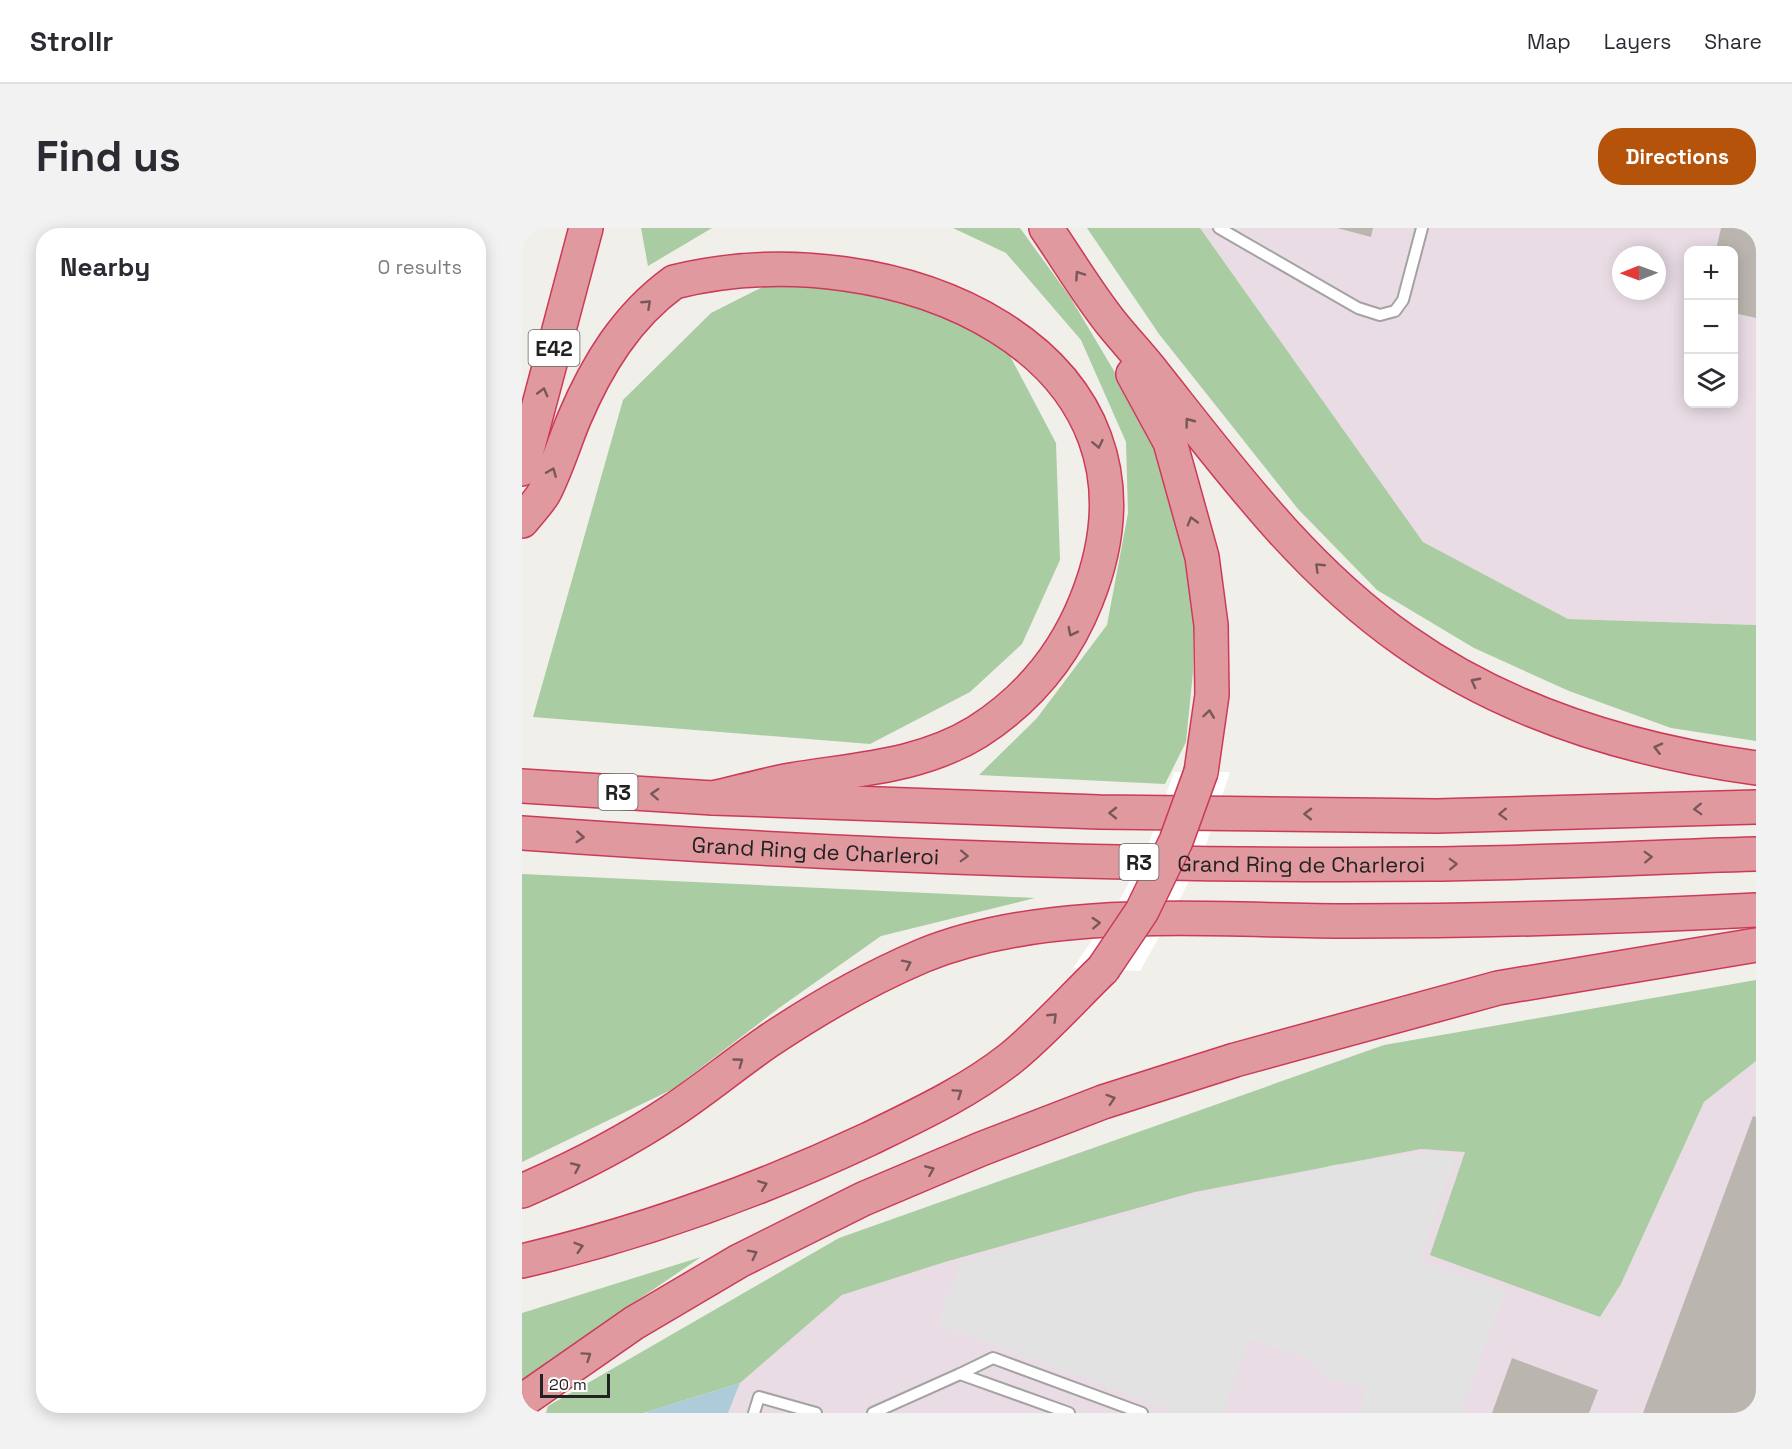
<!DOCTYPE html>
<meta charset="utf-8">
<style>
:root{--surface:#fff;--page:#f2f2f3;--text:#2b2b33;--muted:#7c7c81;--line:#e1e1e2;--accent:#b45309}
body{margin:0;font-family:"Space Grotesk",sans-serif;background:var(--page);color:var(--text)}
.controls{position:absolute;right:18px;top:18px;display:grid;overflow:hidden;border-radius:12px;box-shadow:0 3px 15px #0003}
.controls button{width:54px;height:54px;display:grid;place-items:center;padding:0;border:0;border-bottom:2px solid var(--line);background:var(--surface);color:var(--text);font:30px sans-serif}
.compass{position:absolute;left:1090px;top:18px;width:54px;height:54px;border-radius:50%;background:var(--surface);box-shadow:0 3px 15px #0003;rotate:269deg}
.scale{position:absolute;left:18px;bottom:15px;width:70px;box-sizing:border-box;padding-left:6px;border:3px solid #222;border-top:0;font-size:16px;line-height:21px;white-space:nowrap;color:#222;-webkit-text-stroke:4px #fff;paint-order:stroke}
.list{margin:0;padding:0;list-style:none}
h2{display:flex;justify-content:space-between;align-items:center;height:78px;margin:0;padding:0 24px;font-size:26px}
h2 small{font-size:20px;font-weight:400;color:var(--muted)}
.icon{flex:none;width:33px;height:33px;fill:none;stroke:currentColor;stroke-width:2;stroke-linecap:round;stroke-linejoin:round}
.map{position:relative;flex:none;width:1234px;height:1185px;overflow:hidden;border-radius:24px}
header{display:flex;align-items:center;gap:36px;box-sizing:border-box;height:84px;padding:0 30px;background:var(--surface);border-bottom:2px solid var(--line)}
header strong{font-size:28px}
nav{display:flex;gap:33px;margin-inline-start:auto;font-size:21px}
.intro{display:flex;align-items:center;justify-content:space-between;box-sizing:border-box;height:144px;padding:0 36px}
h1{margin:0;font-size:42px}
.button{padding:15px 27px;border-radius:24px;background:var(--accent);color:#fff;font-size:21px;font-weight:700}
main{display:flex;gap:36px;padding:0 36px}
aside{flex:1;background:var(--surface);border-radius:24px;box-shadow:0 3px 15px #0003}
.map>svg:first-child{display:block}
.industrial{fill:#e9dce5;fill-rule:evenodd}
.forest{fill:#a9cca2}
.parking{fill:#e2e2e2}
.water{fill:#aecbda}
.pier{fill:#fff}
.building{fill:#bab6af}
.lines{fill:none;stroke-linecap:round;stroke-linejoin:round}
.lane-casing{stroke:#a3a3a3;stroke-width:14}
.highway-casing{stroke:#cc3a59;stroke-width:36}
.lane{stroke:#fff;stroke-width:10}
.highway{stroke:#e0999e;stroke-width:33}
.highway-bridge-casing{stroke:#cc3a59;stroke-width:36;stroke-linecap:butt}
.highway-bridge{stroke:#e0999e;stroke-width:33}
.oneway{stroke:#77585a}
.labels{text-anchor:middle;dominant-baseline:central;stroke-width:4.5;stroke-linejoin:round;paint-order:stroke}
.shield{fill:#fff;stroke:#646464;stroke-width:1.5}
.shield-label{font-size:21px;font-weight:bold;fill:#222}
.street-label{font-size:22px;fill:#222;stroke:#fff}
</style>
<header>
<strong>Strollr</strong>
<nav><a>Map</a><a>Layers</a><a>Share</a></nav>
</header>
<div class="intro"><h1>Find us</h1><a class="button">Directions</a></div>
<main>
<aside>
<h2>Nearby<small>0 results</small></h2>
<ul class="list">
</ul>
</aside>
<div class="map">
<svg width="1234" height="1185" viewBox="0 0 1234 1185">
<rect width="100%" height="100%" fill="#f1efe9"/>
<!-- industrial -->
<g class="industrial">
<path d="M678,0H1234V397L1046,391L901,314ZM1166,22H1212V176H1166ZM1099,27H1135V63H1099Z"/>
<polygon points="1234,833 1234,1185 206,1185 218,1155 320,1067 423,1034 673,964 899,921 943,923 1078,1089 1099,1056 1182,874"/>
</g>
<!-- forest -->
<g class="forest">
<polygon points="119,0 190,0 126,38"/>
<polygon points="431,0 498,0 548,69 632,210 671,341 671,444 664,514 643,556 457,547 515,490 585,397 606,285 604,214 559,112 484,25"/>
<polygon points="565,0 678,0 901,314 1046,391 1234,397 1234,513 1149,500 1047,463 952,420 855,362 776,281 637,106"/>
<polygon points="292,33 479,111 534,215 538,332 500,416 448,464 348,516 11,489 101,172 189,85"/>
<polygon points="0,646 513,670 359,708 257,780 151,861 0,934"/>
<polygon points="1234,752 1234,833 1182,874 1099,1056 1078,1089 908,1027 943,924 899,921 673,964 423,1034 320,1067 218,1155 122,1185 24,1185 26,1178 317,1010 862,817"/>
<polygon points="179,1029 26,1133 0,1155 0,1085"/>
</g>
<!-- parking -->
<polygon class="parking" points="899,925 935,927 898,1033 984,1062 938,1185 837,1185 843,1159 805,1150 785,1130 727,1111 701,1185 656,1185 416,1096 437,1035 670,968 732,957 812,937"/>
<!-- water -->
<polygon class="water" points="218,1155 206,1185 125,1185 125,1184"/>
<!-- pier -->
<polygon class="pier" points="652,544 708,544 684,617 656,675 618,743 551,740 599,670 627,615"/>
<!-- building -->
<g class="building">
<polygon points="815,0 851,0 849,9"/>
<polygon points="1199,0 1234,0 1234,90 1212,85 1212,22 1194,22"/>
<polygon points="1231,888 1234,889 1234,1185 1121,1185"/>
<polygon points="990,1130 1076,1162 1067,1185 970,1185"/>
</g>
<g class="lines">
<defs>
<g id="lane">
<polyline points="697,0 836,80 858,87 873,83 881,72 900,0"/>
<polyline points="438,1146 471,1130 620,1185"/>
<polyline points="232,1185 237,1169 294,1185"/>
<polyline points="351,1185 438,1146 547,1185"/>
</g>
<g id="highway">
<path d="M524,0C546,32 566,66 590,96C603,112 617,127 629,142C706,239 780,341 883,413C985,485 1111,523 1234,540"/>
<polyline points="611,146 648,214 680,329 689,397 690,467 679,544"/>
<polyline points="0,241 64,0"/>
<path d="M0,293C7,284 16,275 22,265C34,242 42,215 52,191C75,137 104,89 152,54C370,0 665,123 564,373C542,428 505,472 455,504C398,539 334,541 269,552C243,557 217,564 191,570"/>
<polyline points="0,558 191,570 577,584 915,588 1234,579"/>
<path id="s1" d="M0,605C303,627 608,639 911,636C1019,635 1127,629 1234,626"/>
<path d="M0,963C53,940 102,915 150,883C183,861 213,836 245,814C294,781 346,751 400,728C527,676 693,693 828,693C964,693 1099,689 1234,682"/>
<path d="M0,1033C120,1005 236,963 347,911C396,887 446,864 489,830C522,803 551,770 581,741"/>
<polyline points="0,1173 112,1095 217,1033 341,971 459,921 581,874 713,832 976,760 1234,717"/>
</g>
</defs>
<!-- lane casing -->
<use href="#lane" class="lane-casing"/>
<!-- highway casing -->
<use href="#highway" class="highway-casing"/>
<!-- lane -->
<use href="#lane" class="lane"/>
<!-- highway -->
<use href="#highway" class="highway"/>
<defs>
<polyline id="highway-bridge" points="581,741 620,683 654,613 679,544"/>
</defs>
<!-- highway-bridge casing -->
<use href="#highway-bridge" class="highway-bridge-casing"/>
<!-- highway-bridge -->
<use href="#highway-bridge" class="highway-bridge"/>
</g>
<!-- one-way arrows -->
<defs><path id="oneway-chevron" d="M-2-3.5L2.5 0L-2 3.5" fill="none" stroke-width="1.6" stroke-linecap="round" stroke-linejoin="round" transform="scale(1.5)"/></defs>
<g class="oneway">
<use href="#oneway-chevron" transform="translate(557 47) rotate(-124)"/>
<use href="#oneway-chevron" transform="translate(125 76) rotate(-43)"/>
<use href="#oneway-chevron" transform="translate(21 164) rotate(-75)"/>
<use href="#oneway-chevron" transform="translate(667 194) rotate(-127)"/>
<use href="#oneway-chevron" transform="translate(576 216) rotate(78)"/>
<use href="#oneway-chevron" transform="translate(30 244) rotate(-68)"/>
<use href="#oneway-chevron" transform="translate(670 293) rotate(-106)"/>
<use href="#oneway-chevron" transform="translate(797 339) rotate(-136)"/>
<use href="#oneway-chevron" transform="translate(550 404) rotate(117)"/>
<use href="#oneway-chevron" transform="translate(953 454) rotate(-152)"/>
<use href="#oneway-chevron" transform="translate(687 486) rotate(-82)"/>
<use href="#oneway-chevron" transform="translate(1136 520) rotate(-166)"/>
<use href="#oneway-chevron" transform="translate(133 566) rotate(-177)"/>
<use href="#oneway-chevron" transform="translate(1176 581) rotate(178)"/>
<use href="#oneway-chevron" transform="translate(591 585) rotate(-179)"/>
<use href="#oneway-chevron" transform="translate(786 586) rotate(-179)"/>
<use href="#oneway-chevron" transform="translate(981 586) rotate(178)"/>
<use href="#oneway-chevron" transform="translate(58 609) rotate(4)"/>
<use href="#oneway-chevron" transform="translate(442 628) rotate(2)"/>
<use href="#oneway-chevron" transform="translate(1126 629) rotate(-2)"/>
<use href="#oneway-chevron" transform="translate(931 636) rotate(-2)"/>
<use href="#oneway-chevron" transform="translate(574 695) rotate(-3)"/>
<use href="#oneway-chevron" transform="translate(385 736) rotate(-26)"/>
<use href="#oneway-chevron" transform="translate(531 789) rotate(-44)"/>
<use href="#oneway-chevron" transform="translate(217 834) rotate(-36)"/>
<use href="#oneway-chevron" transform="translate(436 865) rotate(-34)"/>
<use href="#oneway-chevron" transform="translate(589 871) rotate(-18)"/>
<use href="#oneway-chevron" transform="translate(54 939) rotate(-24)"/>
<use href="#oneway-chevron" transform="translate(408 942) rotate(-23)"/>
<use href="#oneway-chevron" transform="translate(241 957) rotate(-21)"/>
<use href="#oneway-chevron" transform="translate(57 1019) rotate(-17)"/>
<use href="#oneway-chevron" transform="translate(231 1026) rotate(-27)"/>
<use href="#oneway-chevron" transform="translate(65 1128) rotate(-35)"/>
</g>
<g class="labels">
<!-- shield labels -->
<g class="shield">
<rect x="6.5" y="102" width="51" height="36" rx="4.5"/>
<rect x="76.5" y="546" width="39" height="36" rx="4.5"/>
<rect x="597.5" y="616" width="39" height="36" rx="4.5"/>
</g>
<g class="shield-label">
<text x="32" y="120">E42</text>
<text x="96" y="564">R3</text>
<text x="617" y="634">R3</text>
</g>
<!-- street labels -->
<g class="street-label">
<text stroke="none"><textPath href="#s1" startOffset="294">Grand Ring de Charleroi</textPath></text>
<text stroke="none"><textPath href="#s1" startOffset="780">Grand Ring de Charleroi</textPath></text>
</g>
</g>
</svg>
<div class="controls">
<button>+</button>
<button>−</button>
<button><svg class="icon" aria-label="layers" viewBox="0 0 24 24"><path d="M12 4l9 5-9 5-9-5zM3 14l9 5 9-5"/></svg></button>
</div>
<svg class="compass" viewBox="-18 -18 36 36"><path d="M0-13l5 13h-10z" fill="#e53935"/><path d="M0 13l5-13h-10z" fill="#7c7c81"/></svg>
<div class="scale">20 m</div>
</div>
</main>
